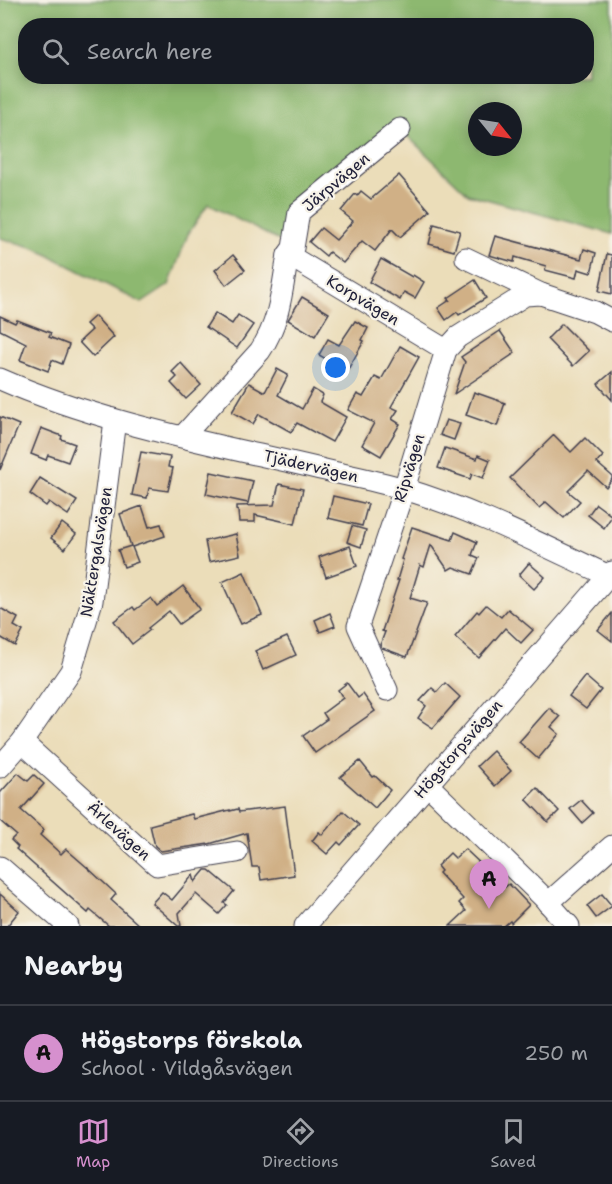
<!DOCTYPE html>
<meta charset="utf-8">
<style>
:root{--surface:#171b24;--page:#20242c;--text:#f1f3f6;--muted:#9ea1a6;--line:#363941;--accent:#d690ce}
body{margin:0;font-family:"Shantell Sans",sans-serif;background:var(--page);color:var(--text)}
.compass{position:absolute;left:468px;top:102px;width:54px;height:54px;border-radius:50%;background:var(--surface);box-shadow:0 3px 15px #0003;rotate:120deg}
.you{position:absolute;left:336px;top:368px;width:21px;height:21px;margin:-15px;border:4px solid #fff;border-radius:50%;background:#1a73e8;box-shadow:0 0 0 9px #1a73e833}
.badge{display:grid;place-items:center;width:39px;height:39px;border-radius:50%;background:var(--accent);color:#111;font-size:20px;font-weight:700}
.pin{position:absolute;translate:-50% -50px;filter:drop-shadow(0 2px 3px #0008)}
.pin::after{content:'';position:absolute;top:32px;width:21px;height:18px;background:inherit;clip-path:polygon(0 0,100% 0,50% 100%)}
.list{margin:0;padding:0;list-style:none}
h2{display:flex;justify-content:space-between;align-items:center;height:78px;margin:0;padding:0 24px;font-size:26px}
h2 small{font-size:20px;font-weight:400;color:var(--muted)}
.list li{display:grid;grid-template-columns:39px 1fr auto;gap:18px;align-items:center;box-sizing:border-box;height:96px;padding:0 24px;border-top:2px solid var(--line)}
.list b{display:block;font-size:22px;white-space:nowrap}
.list p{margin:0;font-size:20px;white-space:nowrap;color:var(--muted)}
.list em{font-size:20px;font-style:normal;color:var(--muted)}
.icon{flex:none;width:33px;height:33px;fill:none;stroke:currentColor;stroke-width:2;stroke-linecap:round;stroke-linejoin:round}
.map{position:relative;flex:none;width:612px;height:926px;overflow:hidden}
.search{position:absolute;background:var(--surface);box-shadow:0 3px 15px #0003;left:18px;right:18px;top:18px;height:66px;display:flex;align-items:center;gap:15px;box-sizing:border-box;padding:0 21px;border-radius:24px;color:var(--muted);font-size:22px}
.sheet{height:174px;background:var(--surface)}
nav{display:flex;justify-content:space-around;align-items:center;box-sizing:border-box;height:84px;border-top:2px solid var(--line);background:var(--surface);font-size:16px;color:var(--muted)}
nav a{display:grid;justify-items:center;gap:3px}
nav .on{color:var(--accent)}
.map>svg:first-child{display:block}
.forest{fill:#8db870;stroke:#586d56;stroke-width:1.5;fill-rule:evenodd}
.building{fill:#d0b086}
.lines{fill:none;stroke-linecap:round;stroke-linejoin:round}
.minor-casing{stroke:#403e4e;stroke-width:23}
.minor{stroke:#fff;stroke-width:21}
.labels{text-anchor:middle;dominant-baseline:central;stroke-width:4.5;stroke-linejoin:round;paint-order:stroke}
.street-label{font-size:16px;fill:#22223b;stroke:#f7f3e8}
</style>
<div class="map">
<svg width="612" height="926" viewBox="0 0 612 926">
<rect width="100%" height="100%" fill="#f7f3e8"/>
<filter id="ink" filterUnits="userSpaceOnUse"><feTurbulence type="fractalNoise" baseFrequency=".0167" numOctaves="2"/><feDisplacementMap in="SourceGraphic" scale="12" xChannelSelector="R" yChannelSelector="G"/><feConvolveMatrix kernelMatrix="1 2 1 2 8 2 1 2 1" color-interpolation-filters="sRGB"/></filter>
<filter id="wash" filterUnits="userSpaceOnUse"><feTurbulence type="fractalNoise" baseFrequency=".008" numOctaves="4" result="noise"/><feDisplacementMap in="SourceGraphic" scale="24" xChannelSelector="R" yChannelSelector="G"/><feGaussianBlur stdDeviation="1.35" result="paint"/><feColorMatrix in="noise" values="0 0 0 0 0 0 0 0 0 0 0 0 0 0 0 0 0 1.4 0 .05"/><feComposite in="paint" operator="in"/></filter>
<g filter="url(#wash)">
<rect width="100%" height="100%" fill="#ebddb9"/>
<!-- forest -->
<path class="forest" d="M0,0H612V234L468,194L400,129L299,212L293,248L208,204L188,234L169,285L142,303L35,248L0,238ZM26,26H586V76H26ZM477,111H513V147H477Z"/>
<g id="blocks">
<!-- building -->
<g class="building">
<polygon points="399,175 430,211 400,237 392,229 375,251 362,241 343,263 329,252 326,256 309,242 321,228 336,240 353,221 341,211 355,194 357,196 361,191 371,199"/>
<polygon points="434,224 460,231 454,251 429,244"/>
<polygon points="495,236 581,259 584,249 596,253 591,273 578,269 576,278 545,270 546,266 515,257 514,262 489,255"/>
<polygon points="607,254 612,255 612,294 599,291"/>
<polygon points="233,255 245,270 226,285 215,270"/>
<polygon points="381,259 412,277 413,275 424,282 415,298 404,292 400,300 369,282"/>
<polygon points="475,280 486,298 459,315 457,312 446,320 438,308 450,300 448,298"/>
<polygon points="302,297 329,313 315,336 288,320"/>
<polygon points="215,313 232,324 238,315 253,325 237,348 206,327"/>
<polygon points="0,316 15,323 17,320 51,333 49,337 69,345 62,364 52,360 48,371 20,360 26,343 0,330"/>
<polygon points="95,316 114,337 93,357 79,342 92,330 86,324"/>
<polygon points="355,321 368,328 362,340 364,341 347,371 319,355 328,339 339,345"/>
<polygon points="562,324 589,351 573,366 547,339"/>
<polygon points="500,331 515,353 454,394 465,362 461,357"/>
<polygon points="400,346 419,357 391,407 398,410 392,419 400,424 381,456 362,445 374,423 348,410 357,394 363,397 375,377 381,380"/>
<polygon points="181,363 201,385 186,399 171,383 177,377 172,372"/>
<polygon points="277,369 288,375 278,395 302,409 313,389 323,395 320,402 346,417 332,442 297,423 291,432 259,414 253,424 232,412 249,383 265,392"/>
<polygon points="612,372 612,400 598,384"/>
<polygon points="474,392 505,403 497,426 466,415"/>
<polygon points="0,417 19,425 0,470"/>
<polygon points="446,420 460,424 454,440 440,435"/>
<polygon points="41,428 62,436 61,439 75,444 68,462 48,455 46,460 31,454"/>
<polygon points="554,435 571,452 585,438 603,456 597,463 612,476 612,479 606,487 588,471 568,491 580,501 564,518 546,502 539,508 510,478"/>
<polygon points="445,448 477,459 478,455 490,460 483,478 472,474 470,479 438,468"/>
<polygon points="141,452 170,457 168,467 173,468 168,491 149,488 147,498 132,495"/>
<polygon points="211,472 253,481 248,503 206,494"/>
<polygon points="40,478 77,501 68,515 49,502 46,506 30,494"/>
<polygon points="279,484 303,489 295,524 255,515 255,522 239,522 238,511 236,510 236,506 274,505"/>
<polygon points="333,496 368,504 362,526 328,518"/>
<polygon points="596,504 612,516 604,528 588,515"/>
<polygon points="142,506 149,527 161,524 165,536 132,547 138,562 124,567 118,550 131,546 120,514"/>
<polygon points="62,523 76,534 65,549 51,538"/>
<polygon points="352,526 366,530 361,547 347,542"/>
<polygon points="412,527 452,540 455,532 477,542 472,555 479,558 472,574 453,567 448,570 431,545 424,567 420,565 410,598 427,603 407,657 382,648 380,645 385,632 382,631 399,580 397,580 403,560 401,559"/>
<polygon points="236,534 240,555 209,562 205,541"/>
<polygon points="350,546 357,566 326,577 319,557"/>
<polygon points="529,563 545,577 534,589 519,575"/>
<polygon points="244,572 262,615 241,624 222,582"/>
<polygon points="183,586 200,609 179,624 169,611 148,628 150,630 132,644 114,621 133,607 135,610 151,598 157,606"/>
<polygon points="486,605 501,617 508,609 533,630 521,643 505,628 479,658 455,637 477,611 479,613"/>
<polygon points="0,608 18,618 14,626 23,631 15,646 0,637"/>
<polygon points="330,613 335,626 320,632 315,620"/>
<polygon points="612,613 612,641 598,630"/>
<polygon points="287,637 296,655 263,670 255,651"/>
<polygon points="585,676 601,690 586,709 569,696"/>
<polygon points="347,683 358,698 363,694 375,711 315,753 303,736 327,719 323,713 343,698 338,690"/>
<polygon points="445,683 460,697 433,728 418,718 426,706 420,701 432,688 437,692"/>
<polygon points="549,708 560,717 551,727 559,734 538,759 519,742"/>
<polygon points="493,751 511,771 495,786 477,766"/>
<polygon points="360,761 373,777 375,776 390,790 375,808 340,777"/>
<polygon points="18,773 28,781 34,775 44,784 21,810 44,830 40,835 61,854 66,849 89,869 116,894 111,900 140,926 109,926 90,910 88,913 16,849 18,847 11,840 16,835 0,821 0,793"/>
<polygon points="537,788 559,811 548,822 526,799"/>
<polygon points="581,800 593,813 582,823 570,809"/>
<polygon points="285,806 294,875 261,880 259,867 252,867 247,833 209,844 161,851 155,846 150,825 192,814 194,819 230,810 230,811 238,809 239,812"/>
<polygon points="343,811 359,825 341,845 338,842 327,854 312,841 319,832 322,835"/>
<polygon points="465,849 505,887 509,884 529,905 511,923 510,921 504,926 450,926 466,911 459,903 463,899 439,873 441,871 437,866 450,853 455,858"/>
<polygon points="205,870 209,870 234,891 224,903 227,905 219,914 196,894 179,913 181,926 178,926 152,903 162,892 172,900 193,875 195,882"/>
<polygon points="0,894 19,911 7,926 0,926"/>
<polygon points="602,894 612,906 596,918 587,906"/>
</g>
</g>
</g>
<g filter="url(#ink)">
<use href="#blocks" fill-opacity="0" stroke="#403e4e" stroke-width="1.5"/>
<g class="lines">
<defs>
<g id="minor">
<polyline points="400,129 299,212 293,248 288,255 446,350"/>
<polyline points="466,258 541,294"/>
<path d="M0,379C105,425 221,445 333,472C356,477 381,482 404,489C475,510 542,545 609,576L612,579"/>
<path d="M183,436L260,351C280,322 282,289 288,255"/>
<polyline points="387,690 358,626 404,489 446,350 458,337 525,295 541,294 595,312 612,321"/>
<polyline points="22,742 157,865 237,852"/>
<polyline points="0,767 22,742 71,671 92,601 115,420"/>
<polyline points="427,784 544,898 569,926"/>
<polyline points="0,867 68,926"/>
<polyline points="548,903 612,846"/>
<polyline points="305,926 612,572"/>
</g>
</defs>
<!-- minor casing -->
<use href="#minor" class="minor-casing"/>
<!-- minor -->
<use href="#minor" class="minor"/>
</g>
</g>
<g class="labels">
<!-- street labels -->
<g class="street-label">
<text transform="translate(336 182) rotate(-40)">Järpvägen</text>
<text transform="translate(363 300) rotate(31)">Korpvägen</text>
<text transform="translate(311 466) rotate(13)">Tjädervägen</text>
<text transform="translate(409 468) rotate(-73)">Ripvägen</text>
<text transform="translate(96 552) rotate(-81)">Näktergalsvägen</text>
<text transform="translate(458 749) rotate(-49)">Högstorpsvägen</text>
<text transform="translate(119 831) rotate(42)">Ärlevägen</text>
</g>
</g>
</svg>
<svg class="compass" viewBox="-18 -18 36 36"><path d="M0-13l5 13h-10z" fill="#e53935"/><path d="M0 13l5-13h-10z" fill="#9ea1a6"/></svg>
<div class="you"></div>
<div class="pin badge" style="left:489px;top:909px">A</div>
<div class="search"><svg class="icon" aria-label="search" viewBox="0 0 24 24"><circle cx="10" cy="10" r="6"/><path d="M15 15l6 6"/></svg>Search here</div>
</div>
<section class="sheet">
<h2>Nearby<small></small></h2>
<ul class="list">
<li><span class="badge">A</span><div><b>Högstorps förskola</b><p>School · Vildgåsvägen</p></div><em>250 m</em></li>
</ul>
</section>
<nav>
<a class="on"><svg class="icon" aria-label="map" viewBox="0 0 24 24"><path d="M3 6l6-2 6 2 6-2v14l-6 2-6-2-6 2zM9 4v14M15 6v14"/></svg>Map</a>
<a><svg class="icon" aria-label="directions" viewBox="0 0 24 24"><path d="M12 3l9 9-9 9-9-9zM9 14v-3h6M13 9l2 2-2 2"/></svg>Directions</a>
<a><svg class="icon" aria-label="saved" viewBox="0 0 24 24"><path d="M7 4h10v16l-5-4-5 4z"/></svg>Saved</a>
</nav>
